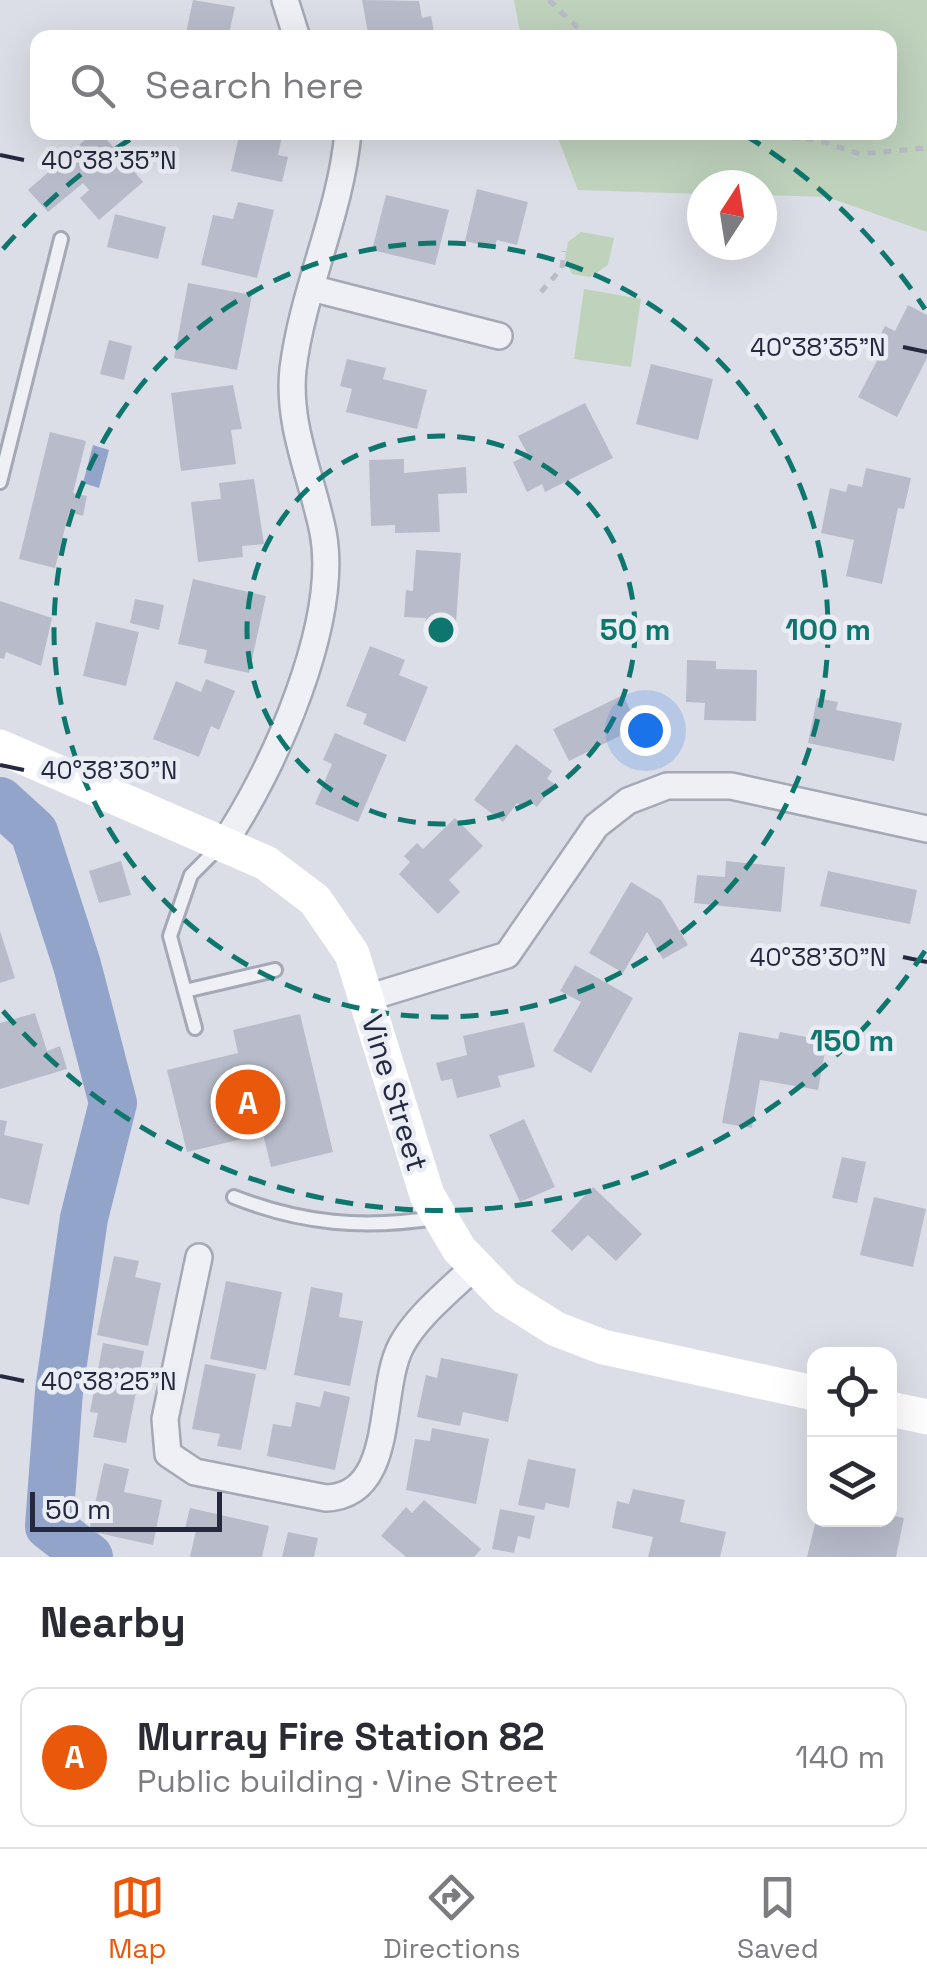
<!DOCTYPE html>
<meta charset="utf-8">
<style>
:root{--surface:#fff;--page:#f7f7f7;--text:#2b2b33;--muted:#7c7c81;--line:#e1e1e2;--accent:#ea580c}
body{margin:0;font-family:"Space Grotesk",sans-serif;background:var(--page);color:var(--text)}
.controls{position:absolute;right:30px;bottom:30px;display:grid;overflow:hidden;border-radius:20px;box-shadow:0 10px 40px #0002}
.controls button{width:90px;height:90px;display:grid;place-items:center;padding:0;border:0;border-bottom:2px solid var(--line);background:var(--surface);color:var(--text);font:50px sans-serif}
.compass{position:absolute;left:687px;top:170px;width:90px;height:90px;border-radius:50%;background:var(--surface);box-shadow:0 10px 40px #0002;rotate:12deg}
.scale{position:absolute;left:30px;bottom:25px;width:192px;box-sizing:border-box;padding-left:10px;border:5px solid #24293f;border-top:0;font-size:28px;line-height:35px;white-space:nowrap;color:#24293f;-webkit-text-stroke:8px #ebedf5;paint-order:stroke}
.you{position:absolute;left:645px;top:730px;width:35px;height:35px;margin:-25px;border:8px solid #fff;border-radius:50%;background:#1a73e8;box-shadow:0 0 0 15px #1a73e833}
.badge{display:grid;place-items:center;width:65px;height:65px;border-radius:50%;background:var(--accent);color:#fff;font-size:32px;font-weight:700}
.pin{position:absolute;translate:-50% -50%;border:5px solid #fff;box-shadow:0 2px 10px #0006}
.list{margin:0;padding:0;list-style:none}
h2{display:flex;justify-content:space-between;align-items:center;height:130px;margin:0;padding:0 40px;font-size:42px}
h2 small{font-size:32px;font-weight:400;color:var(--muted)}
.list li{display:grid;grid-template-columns:65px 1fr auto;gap:30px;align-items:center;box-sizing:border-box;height:140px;margin:0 20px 20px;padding:0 20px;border:2px solid var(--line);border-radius:20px}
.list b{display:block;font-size:38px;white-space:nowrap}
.list p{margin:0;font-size:32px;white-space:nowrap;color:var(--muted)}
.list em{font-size:32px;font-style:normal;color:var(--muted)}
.icon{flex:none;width:55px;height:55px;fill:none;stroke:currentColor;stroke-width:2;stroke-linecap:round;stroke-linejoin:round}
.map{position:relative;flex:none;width:927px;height:1557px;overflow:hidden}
.search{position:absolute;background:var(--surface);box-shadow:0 10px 40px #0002;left:30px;right:30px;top:30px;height:110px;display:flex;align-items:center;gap:25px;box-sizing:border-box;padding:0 35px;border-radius:20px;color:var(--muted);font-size:38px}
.sheet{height:290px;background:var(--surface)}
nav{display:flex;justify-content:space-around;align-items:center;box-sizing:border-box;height:140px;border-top:2px solid var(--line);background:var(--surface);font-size:28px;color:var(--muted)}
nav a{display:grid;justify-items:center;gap:5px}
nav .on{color:var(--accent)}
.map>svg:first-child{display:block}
.green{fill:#bed2bc}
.water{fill:#93a4cb}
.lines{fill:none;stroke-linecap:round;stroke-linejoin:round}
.river{stroke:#93a4cb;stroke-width:48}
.building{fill:#b8bcca}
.lane-casing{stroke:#a5a8b5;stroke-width:18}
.street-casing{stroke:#a5a8b5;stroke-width:30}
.path{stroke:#b9bcc6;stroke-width:5;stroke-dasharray:8 8;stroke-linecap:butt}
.lane{stroke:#eef0f5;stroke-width:12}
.street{stroke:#eef0f5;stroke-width:25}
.secondary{stroke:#fff;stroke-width:35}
.ticks{fill:none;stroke:#24293f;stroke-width:4}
.ring{fill:none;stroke:#0f766e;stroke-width:5;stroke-dasharray:18 12}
.labels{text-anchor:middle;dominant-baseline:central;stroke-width:9;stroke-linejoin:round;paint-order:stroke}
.street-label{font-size:30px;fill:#24293f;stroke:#ebedf5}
.ticks-label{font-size:25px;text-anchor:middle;fill:#24293f;stroke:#ebedf5;stroke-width:9;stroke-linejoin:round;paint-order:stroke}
.centre{fill:#0f766e;stroke:#ebedf5;stroke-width:5}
.ring-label{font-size:30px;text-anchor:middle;font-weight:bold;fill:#0f766e;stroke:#ebedf5;stroke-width:9;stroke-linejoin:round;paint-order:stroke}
</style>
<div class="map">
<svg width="927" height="1557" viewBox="0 0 927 1557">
<rect width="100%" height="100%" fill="#dcdee7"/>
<!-- green -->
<g class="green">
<polygon points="514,0 927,0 927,232 827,197 762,195 762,185 702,185 702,194 578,190 556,133 890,132 890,38 521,37"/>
<polygon points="581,232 614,238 608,265 590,277 572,274 565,259 568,242"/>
<polygon points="584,289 641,299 631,367 574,359"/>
</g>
<!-- water -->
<polygon class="water" points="93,445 109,450 99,488 83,483"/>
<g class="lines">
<!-- river -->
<polyline class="river" points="0,801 34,832 77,965 113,1103 84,1218 59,1391 49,1526 89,1557"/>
</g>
<!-- building -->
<g class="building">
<polygon points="193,0 235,7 228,38 185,38"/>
<polygon points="362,0 419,1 422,18 431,16 435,38 369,38"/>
<polygon points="94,132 100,132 143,182 99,220 80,198 89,190 83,183 48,212 28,190"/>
<polygon points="240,132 283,132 278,155 288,157 282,182 231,171"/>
<polygon points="477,189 528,202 517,245 497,240 494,248 465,241"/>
<polygon points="386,195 449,210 435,265 372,250"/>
<polygon points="238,202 274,210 257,278 201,265 213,215 233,219"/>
<polygon points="115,214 166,227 158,259 107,247"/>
<polygon points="188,283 252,295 237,370 174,358"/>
<polygon points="908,305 927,315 927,358 897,417 858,397 881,353 873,349 885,326 895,331"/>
<polygon points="109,340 132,346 124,380 100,374"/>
<polygon points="347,359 386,368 383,379 427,390 417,429 346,412 352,389 340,386"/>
<polygon points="651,364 713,379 698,440 636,424"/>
<polygon points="233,385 242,429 231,430 236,464 181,471 171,393"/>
<polygon points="585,403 613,458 545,492 542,484 527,492 513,462 528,455 518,436"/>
<polygon points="50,432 86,441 73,493 87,496 83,516 69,512 55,568 19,559"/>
<polygon points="404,459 404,473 466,467 467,493 438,494 440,532 395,533 395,525 371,526 369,460"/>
<polygon points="866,468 911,478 904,509 898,508 882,584 846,576 854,540 821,533 830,488 846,492 848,484 862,487"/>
<polygon points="254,479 264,544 242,546 243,557 198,562 191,502 221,499 219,483"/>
<polygon points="416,550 461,553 455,636 425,634 426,618 404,617 406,590 413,591"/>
<polygon points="193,579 266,596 249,673 204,663 207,650 178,644"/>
<polygon points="135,599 164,605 159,630 130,623"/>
<polygon points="0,601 52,618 41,666 6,652 4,659 0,658"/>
<polygon points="96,622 139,632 126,686 83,676"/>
<polygon points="370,646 405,660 399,675 428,687 405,742 363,724 367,714 346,706"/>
<polygon points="687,660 716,661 716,669 757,670 756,721 704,720 705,703 686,702"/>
<polygon points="206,679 235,691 219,730 211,726 199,757 153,739 176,681 201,692"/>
<polygon points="623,695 638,727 569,761 553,729"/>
<polygon points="817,698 838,702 836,710 902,723 894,761 808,743"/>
<polygon points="335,733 387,755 358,822 315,804 332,764 323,760"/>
<polygon points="516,744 552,771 547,779 555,784 537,807 529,801 524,808 517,803 503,822 474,800"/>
<polygon points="455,818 483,846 449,880 460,892 438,914 399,874 410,862 404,856 417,843 423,849"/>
<polygon points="121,861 131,895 99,903 89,871"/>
<polygon points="726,861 785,867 781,912 694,903 697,875 725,877"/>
<polygon points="828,871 917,890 910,924 820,906"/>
<polygon points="631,882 661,900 688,945 663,959 647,932 623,973 589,953"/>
<polygon points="0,931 15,978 0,983"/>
<polygon points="575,965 633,998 591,1073 553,1051 581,1002 560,991"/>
<polygon points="35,1013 47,1051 60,1046 67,1069 0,1089 0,1023"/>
<polygon points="300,1014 333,1152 271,1167 263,1134 187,1152 167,1070 238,1053 233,1030"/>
<polygon points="524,1022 535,1067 498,1076 501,1087 457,1098 452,1079 441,1081 436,1063 467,1055 463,1036"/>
<polygon points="739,1032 778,1039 780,1032 827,1041 818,1090 760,1080 752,1128 722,1123"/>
<polygon points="524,1119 555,1187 520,1202 489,1135"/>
<polygon points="0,1120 7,1121 4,1135 43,1144 29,1205 0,1198"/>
<polygon points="842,1157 866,1162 857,1203 832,1198"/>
<polygon points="593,1187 642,1234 616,1261 588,1235 572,1251 551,1231"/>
<polygon points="874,1197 926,1209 913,1267 860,1255"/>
<polygon points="114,1256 139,1261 135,1277 161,1283 148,1346 97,1335"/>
<polygon points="226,1281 282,1292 266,1370 210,1359"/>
<polygon points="311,1287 343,1293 339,1317 363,1321 350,1386 294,1375"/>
<polygon points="103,1343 144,1351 126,1443 93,1437 98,1413 90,1412"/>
<polygon points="441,1358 518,1374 508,1422 463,1412 460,1426 417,1417 426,1375 437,1378"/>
<polygon points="205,1364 256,1374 241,1450 217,1446 220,1434 192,1429"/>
<polygon points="324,1391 350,1397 335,1470 267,1456 273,1424 291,1427 296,1402 320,1407"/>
<polygon points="432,1428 489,1439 476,1504 406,1490 415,1439 430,1441"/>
<polygon points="528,1459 576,1469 569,1508 546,1503 544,1510 518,1505"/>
<polygon points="104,1463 129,1469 124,1492 162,1500 153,1545 89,1531"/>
<polygon points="633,1489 685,1500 680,1522 726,1532 720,1557 648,1557 653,1537 612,1528 617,1501 629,1504"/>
<polygon points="424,1500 481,1549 474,1557 406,1557 381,1536 406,1507 412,1513"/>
<polygon points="190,1508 269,1526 262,1557 190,1557 196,1530 185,1528"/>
<polygon points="500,1509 535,1516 530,1539 518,1536 514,1553 492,1549"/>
<polygon points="890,1515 904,1518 896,1557 807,1557 816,1520 890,1520"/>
<polygon points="288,1532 318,1538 314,1557 282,1557"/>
</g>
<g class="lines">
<defs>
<g id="lane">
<polyline points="0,482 61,239"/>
<polyline points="185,991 275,970"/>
<polyline points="195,1028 170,936 191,875 218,848"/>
<path d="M234,1197C302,1224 363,1229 436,1218"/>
</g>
<g id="street">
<polyline points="285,0 297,38"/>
<polyline points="311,288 499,336"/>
<path d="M224,843C274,769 340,621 323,532C312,477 287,426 293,369C303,288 341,213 348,132"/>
<polyline points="367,998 507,955 596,826 628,801 667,786 731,786 927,829"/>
<path d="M199,1257L165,1419L168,1454L195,1472L326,1498C397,1495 377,1392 401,1346C416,1317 450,1290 474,1267"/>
</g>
</defs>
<!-- lane casing -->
<use href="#lane" class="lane-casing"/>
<!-- street casing -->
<use href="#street" class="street-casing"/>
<!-- path -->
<g class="path">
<polyline points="549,0 588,38"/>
<polyline points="726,132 817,140 860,154 927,148"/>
<polyline points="541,292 562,268 564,251"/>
</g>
<!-- lane -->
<use href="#lane" class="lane"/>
<!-- street -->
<use href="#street" class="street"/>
<!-- secondary -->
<g class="secondary">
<polyline points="0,747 266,863 315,900 352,954 427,1195 459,1249 505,1297 556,1329 603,1347 814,1393"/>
<polyline points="890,1409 927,1417"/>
</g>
</g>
<!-- ticks -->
<path class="ticks" d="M0,155L24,160M903,347L927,352M0,765L24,770M903,957L927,962M0,1376L24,1381"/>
<!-- distance rings -->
<g class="ring">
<circle cx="441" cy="630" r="194"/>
<circle cx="441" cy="630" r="387"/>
<path d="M925 951A581 581 0 0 1 3 1011M3 249A581 581 0 0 1 137 135M745 135A581 581 0 0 1 925 309"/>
</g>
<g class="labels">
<!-- street labels -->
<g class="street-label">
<text transform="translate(395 1093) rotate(73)">Vine Street</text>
</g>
</g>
<g class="ticks-label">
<text x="109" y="169">40°38'35"N</text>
<text x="818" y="356">40°38'35"N</text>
<text x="109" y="779">40°38'30"N</text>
<text x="818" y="966">40°38'30"N</text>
<text x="109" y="1390">40°38'25"N</text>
</g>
<circle cx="441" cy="630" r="15" class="centre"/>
<g class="ring-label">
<text x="635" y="640">50 m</text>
<text x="828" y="640">100 m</text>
<text x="852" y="1051">150 m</text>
</g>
</svg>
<div class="controls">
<button><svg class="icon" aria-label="locate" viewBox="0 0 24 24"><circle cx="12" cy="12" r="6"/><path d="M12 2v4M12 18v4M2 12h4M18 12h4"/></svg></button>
<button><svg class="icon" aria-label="layers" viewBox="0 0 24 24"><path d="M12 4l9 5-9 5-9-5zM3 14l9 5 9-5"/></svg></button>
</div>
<svg class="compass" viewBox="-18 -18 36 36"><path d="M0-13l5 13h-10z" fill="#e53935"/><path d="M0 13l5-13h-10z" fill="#7c7c81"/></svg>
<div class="scale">50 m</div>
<div class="you"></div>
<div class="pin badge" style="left:248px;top:1102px">A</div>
<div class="search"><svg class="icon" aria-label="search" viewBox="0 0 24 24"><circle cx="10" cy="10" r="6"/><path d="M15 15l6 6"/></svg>Search here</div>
</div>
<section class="sheet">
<h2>Nearby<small></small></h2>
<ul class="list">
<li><span class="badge">A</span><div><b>Murray Fire Station 82</b><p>Public building · Vine Street</p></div><em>140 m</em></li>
</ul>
</section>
<nav>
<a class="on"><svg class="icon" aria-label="map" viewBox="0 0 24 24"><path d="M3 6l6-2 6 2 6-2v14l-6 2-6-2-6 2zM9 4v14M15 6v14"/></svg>Map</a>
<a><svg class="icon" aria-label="directions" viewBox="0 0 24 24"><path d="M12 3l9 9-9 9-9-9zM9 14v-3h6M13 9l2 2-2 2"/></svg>Directions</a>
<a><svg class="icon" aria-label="saved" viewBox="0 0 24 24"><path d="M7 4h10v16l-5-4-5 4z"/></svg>Saved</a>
</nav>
